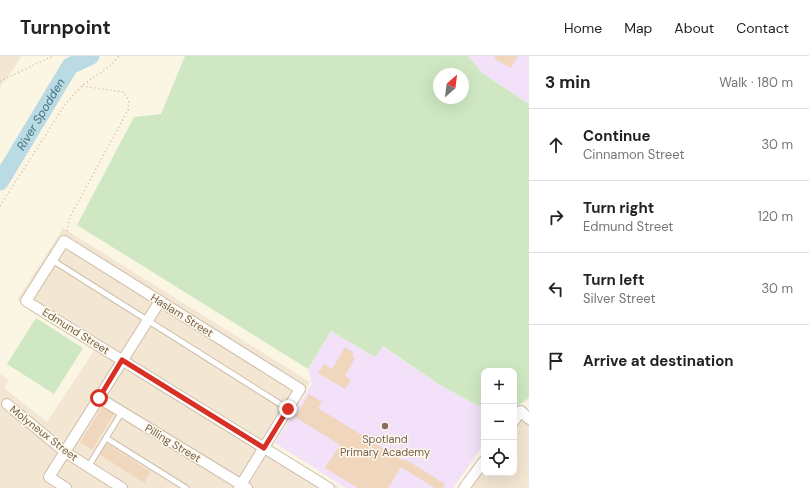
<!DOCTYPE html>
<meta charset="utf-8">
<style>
:root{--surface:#fff;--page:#f6f6f6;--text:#222;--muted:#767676;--line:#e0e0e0}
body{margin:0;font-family:"DM Sans",sans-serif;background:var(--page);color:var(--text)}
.controls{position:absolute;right:12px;bottom:12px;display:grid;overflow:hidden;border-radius:8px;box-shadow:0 4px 16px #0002}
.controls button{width:36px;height:36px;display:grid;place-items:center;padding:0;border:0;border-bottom:1px solid var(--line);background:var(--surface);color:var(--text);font:20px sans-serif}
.compass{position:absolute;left:433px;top:12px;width:36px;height:36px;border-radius:50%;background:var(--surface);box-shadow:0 4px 16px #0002;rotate:28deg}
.stop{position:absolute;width:12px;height:12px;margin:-9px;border:3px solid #d93025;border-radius:50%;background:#fff}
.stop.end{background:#d93025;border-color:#fff;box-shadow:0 1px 4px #0008}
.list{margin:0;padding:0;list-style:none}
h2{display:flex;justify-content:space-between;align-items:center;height:52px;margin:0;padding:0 16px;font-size:17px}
h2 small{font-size:13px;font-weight:400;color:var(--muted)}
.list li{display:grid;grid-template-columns:26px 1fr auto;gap:12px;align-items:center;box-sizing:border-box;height:72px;padding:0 16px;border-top:1px solid var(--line)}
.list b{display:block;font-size:15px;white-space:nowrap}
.list p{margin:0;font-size:13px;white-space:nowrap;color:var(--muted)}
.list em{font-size:13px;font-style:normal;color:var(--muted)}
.icon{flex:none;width:22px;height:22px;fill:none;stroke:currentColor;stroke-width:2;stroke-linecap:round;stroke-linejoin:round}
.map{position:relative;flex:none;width:529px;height:432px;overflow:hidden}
header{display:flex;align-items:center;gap:24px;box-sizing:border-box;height:56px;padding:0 20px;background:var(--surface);border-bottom:1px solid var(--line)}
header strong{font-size:19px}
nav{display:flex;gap:22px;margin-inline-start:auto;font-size:14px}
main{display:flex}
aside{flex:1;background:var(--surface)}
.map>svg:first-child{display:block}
.residential{fill:#f3e7d3}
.education{fill:#f2e1f8}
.green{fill:#cfe8c3;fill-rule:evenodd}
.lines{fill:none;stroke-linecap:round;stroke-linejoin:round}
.river{stroke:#badae4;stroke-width:17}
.building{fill:#f0d6bd}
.service-casing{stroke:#cdbdab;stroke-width:7}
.minor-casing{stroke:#cdbdab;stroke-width:12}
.path{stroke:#d5baa0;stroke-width:1.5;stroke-dasharray:1 3;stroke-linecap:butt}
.service{stroke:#fff;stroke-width:5}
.minor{stroke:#fff;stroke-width:10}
.route{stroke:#d93025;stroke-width:5}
.education-dot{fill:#8d6e63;stroke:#fef9ea;stroke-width:1.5}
.labels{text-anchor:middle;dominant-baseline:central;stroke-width:3;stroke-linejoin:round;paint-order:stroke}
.street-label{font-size:11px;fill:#735d4b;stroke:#fef9ea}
.education-label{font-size:11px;fill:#785e54;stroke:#fef9ea}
.water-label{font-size:12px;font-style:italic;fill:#457485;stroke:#fef9ea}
</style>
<header>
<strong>Turnpoint</strong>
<nav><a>Home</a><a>Map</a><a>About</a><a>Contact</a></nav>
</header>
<main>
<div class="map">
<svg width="529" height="432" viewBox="0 0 529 432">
<rect width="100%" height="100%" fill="#fbf5e4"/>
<!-- residential -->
<g class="residential">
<polygon points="0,0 22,0 0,32"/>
<polygon points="63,172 310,326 271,389 340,432 0,432 0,318 9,324 4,332 47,366 97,290 17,244"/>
<polygon points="529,360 529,432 470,432 484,414 484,417 514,417 514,373 521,364"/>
</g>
<!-- education -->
<g class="education">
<polygon points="468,0 529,0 529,48 482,17"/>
<polygon points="331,275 375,301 382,290 440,329 484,353 484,388 453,432 346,432 275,387 312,328 308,313"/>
</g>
<!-- green -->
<g class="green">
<path d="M185,0H468L482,17L529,48V342L514,352V315H484V353L440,329L383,290L375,301L331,275L308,313L77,169L134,61L161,58ZM439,18H463V42H439Z"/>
<polygon points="36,262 83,292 54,338 7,308"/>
</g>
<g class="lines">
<!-- river -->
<path class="river" id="s1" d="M0,126L70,10L91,0"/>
</g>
<!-- building -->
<g class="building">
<polygon points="496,0 518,0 511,12 494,3"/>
<polygon points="345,291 354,297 352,300 355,302 345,320 351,324 345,333 318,317 324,308 332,313"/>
<polygon points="309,338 322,346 318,352 404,405 405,403 445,428 443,432 435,432 401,411 388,432 358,432 325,412 340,389 295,361"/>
<polygon points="104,349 115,356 92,394 80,386"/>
<polygon points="106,387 151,416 144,427 99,398"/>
</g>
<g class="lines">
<defs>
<g id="service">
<polyline points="52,204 288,353"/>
<polyline points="106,382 186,432"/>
<polyline points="88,411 122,356"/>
</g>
<g id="minor">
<polyline points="99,342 247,432"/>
<polyline points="7,348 65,396 122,432"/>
<polyline points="514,365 521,355 529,363"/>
<polyline points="66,432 49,421 160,245"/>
<polyline points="239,432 300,333 64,185 26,245 329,432"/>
<polyline points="464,432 484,405"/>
</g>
</defs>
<!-- service casing -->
<use href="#service" class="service-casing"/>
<!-- minor casing -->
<use href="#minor" class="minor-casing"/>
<!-- path -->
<g class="path">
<polyline points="0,25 53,0"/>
<polyline points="0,150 66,47 84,28 110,10 119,0"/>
<polyline points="67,175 70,161 128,54 129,44 123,36 82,30"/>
</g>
<!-- service -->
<use href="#service" class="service"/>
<!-- minor -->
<use href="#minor" class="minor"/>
</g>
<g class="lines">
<!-- route -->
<polyline class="route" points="99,342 122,304 264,392 288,353"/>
</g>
<!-- markers -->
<circle class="education-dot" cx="385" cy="370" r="4"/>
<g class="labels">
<!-- street labels -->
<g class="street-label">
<text transform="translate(182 259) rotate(32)">Haslam Street</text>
<text transform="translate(76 275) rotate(32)">Edmund Street</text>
<text transform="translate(44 377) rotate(38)">Molyneux Street</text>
<text transform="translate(173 387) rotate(31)">Pilling Street</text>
</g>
<!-- education labels -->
<g class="education-label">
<text x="385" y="383">Spotland<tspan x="385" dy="13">Primary Academy</tspan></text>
</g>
<!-- water labels -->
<g class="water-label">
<text stroke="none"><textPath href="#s1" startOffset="79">River Spodden</textPath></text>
</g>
</g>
</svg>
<div class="controls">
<button>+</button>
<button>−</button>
<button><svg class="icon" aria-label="locate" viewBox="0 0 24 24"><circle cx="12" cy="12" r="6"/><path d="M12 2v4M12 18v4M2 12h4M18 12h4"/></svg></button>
</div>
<svg class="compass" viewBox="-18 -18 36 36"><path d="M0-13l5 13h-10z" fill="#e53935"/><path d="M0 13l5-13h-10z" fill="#767676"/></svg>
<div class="stop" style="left:99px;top:342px"></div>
<div class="stop end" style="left:288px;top:353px"></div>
</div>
<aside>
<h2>3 min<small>Walk · 180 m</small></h2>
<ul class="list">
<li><svg class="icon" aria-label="ahead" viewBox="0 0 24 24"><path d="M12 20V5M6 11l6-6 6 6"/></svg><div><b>Continue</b><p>Cinnamon Street</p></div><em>30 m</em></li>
<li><svg class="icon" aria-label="right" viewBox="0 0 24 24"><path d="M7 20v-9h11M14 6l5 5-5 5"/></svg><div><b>Turn right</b><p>Edmund Street</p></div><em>120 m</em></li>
<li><svg class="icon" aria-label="left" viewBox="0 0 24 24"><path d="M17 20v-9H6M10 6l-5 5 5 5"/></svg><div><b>Turn left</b><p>Silver Street</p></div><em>30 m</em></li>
<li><svg class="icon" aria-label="arrive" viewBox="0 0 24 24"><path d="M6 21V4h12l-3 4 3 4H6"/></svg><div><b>Arrive at destination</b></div></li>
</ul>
</aside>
</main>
